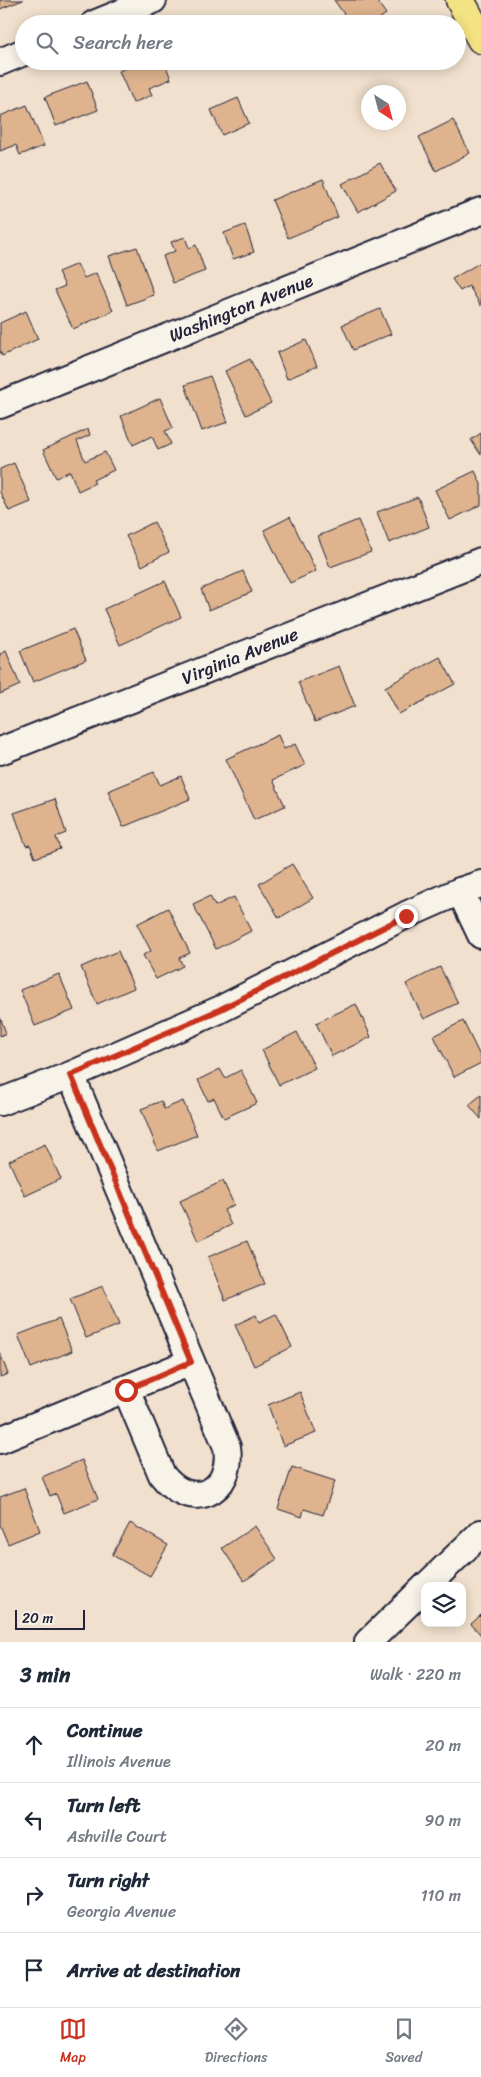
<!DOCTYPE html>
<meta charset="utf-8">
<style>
:root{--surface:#fff;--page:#f2f2f3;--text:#1f2937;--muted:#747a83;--line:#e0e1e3;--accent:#c8321e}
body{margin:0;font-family:Sriracha,sans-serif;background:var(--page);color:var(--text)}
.controls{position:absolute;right:15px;bottom:15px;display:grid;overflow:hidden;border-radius:10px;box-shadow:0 2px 12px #0003}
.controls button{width:45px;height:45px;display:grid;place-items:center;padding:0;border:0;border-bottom:1px solid var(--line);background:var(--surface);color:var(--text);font:25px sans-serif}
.compass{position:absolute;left:361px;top:85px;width:45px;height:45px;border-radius:50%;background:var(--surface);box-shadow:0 2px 12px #0003;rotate:144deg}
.scale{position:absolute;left:15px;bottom:12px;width:70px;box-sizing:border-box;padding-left:5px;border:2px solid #22223b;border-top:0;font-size:14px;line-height:18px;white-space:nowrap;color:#22223b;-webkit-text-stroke:4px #f7f3e8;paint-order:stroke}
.stop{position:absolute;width:15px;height:15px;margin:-11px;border:4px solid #c8321e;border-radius:50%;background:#fff}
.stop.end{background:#c8321e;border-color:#fff;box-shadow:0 1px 5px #0008}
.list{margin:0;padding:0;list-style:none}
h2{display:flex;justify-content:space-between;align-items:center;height:65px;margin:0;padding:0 20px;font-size:21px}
h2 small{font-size:16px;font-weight:400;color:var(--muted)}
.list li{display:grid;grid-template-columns:32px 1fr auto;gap:15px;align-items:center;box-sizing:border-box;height:75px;padding:0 20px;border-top:1px solid var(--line)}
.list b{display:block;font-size:19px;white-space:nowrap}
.list p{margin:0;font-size:16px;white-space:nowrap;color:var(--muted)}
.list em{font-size:16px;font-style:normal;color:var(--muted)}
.icon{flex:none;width:28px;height:28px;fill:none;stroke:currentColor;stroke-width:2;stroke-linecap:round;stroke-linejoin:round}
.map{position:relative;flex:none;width:481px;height:1642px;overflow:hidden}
.search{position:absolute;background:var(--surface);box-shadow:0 2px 12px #0003;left:15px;right:15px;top:15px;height:55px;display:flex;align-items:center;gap:12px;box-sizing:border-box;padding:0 18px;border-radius:28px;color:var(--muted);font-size:19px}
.sheet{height:365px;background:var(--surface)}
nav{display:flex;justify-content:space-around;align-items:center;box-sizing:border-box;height:70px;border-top:1px solid var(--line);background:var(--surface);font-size:14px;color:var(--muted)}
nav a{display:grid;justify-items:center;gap:2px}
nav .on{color:var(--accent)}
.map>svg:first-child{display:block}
.building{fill:#deb38e;stroke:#22223b}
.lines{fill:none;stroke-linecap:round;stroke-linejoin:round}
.minor-casing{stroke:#22223b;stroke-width:30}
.primary-casing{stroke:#22223b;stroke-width:31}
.minor{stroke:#f7f3e8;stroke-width:26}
.primary{stroke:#f4e382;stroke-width:28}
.route{stroke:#c8321e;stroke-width:6}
.labels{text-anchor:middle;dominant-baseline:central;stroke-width:4;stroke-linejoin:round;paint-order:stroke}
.street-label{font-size:18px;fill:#22223b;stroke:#f7f3e8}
</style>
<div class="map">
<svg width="481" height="1642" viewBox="0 0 481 1642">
<rect width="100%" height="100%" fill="#f0e0cd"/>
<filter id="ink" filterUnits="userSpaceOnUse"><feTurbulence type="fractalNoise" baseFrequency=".02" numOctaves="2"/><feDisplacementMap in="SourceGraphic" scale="10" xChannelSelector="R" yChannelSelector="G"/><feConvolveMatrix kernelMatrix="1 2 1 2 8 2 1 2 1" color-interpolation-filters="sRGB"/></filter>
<g filter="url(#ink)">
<!-- building -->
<g class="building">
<polygon points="0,0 23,0 0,9"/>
<polygon points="334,0 376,0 386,14 372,24 351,24"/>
<polygon points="142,61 164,61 171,79 149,88 152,95 133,103 119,71"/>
<polygon points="87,81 98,110 56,126 45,97"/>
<polygon points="238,98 249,123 222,135 211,110"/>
<polygon points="27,105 44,146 20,155 16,145 0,151 0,116"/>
<polygon points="453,120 470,153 436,171 419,137"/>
<polygon points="380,163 396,191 358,212 342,184"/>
<polygon points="323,179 338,217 288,238 272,200"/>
<polygon points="245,225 254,252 233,259 224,233"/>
<polygon points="185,237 189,248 196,245 205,271 173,283 163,256 175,251 171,242"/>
<polygon points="137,247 154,295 127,305 109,256"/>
<polygon points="481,262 481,306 469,286 460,291 452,279"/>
<polygon points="77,264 84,278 96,273 113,311 73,329 55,290 65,286 58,272"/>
<polygon points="380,309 391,334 353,350 342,325"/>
<polygon points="26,311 38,339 2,356 0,351 0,323"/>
<polygon points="306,340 317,366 287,379 277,353"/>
<polygon points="250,359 271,403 246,415 225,371"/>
<polygon points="210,376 228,422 202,431 185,385"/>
<polygon points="160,398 173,428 165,431 171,444 158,450 152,436 133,445 121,416"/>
<polygon points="88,429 90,435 77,441 85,461 105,452 114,470 93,480 95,483 78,491 70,471 56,478 43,450"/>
<polygon points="481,433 481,455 471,440"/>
<polygon points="14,463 31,502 9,511 0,492 0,469"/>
<polygon points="475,471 481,484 481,505 450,520 435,490"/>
<polygon points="418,497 429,527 389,543 377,512"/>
<polygon points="290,517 316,571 290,583 264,530"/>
<polygon points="358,520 371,552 330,567 318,536"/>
<polygon points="154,522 169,552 142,566 126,536"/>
<polygon points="243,571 252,592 209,610 201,589"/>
<polygon points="165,581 181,617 120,645 104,609"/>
<polygon points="73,629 86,660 33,682 20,651"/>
<polygon points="6,651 20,685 0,694 0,654"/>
<polygon points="440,657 455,684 399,714 385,687"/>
<polygon points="339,666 355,706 315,722 298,682"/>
<polygon points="278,735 284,749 295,744 305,765 273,780 285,806 254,820 226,759"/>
<polygon points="154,772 160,785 181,776 190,799 123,827 108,791"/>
<polygon points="55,799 66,833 56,837 60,849 35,858 30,845 26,846 14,813"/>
<polygon points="292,864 313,898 279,918 259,884"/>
<polygon points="210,896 215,906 234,897 251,931 216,949 193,904"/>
<polygon points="168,908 190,953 179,958 183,966 156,979 143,955 151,951 137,924"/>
<polygon points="118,951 134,988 97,1004 81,967"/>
<polygon points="440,967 458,1003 424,1019 406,984"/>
<polygon points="59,974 74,1010 35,1026 20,990"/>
<polygon points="356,1004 371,1037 332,1056 316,1023"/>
<polygon points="0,1017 6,1033 0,1036"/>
<polygon points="463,1021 481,1058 481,1063 454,1077 434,1036"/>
<polygon points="297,1032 315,1068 279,1085 262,1050"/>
<polygon points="220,1069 225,1078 241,1070 257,1103 224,1118 214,1098 208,1101 198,1080"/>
<polygon points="481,1095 481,1119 469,1105"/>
<polygon points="161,1101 164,1109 183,1101 197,1135 158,1151 141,1109"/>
<polygon points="45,1144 61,1179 25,1196 9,1161"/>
<polygon points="223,1181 234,1205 224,1210 231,1225 198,1241 180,1201"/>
<polygon points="247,1241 265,1284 225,1300 208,1257"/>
<polygon points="103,1286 119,1325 86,1338 70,1299"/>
<polygon points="276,1314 292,1347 254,1366 235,1325 256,1315 259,1322"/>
<polygon points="59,1319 72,1351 31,1368 18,1335"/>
<polygon points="0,1353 8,1374 0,1377"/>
<polygon points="300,1392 316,1433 283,1446 268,1405"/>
<polygon points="82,1460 98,1499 64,1513 56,1494 50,1496 42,1477"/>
<polygon points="292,1467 335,1481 323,1515 304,1509 302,1517 278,1509"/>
<polygon points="24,1488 40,1531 8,1544 0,1525 0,1497"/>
<polygon points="130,1523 168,1545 150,1576 112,1555"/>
<polygon points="255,1526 277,1559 244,1581 222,1548"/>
<polygon points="481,1615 481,1635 471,1624"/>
</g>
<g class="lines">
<defs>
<g id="minor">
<polyline points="94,24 153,0"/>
<polyline points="0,62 24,52"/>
<polyline points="0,405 481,211"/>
<polyline points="0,751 481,561"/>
<polyline points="460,891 481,935"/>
<path d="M71,1075L227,1447C234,1494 190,1512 162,1475L126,1389"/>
<polyline points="0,1102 71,1075 219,1010 406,915 460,891 481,884"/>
<polyline points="0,1440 191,1362"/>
<polyline points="426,1586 481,1533"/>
<polyline points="368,1642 425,1587"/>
</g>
<polyline id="primary" points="460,0 481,39"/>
</defs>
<!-- minor casing -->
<use href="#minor" class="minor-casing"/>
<!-- primary casing -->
<use href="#primary" class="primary-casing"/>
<!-- minor -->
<use href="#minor" class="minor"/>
<!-- primary -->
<use href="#primary" class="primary"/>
</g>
</g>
<g class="lines" filter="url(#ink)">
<!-- route -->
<polyline class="route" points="126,1390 191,1362 71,1075 219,1010 406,916"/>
</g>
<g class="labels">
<!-- street labels -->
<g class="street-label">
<text transform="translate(241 308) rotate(-22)">Washington Avenue</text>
<text transform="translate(240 656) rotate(-22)">Virginia Avenue</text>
</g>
</g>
</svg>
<div class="controls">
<button><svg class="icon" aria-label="layers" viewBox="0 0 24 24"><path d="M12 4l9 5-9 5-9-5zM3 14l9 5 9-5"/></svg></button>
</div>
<svg class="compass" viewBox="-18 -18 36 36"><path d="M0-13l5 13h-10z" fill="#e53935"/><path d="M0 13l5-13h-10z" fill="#747a83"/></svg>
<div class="scale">20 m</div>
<div class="stop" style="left:126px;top:1390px"></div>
<div class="stop end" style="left:406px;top:916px"></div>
<div class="search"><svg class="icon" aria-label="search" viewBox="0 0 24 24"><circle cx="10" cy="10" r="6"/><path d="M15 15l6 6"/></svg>Search here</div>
</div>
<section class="sheet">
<h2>3 min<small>Walk · 220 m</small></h2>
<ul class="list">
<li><svg class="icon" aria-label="ahead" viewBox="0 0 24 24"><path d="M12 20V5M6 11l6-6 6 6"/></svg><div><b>Continue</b><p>Illinois Avenue</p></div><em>20 m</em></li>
<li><svg class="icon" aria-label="left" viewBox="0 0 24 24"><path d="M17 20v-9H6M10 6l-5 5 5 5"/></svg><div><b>Turn left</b><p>Ashville Court</p></div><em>90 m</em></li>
<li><svg class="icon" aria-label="right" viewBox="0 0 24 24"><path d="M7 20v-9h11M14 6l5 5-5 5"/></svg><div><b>Turn right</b><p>Georgia Avenue</p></div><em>110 m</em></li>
<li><svg class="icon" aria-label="arrive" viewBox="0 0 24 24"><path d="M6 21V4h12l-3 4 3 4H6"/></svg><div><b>Arrive at destination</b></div></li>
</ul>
</section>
<nav>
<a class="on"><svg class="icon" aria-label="map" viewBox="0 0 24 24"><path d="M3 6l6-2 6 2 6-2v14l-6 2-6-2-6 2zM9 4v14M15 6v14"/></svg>Map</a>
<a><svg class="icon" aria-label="directions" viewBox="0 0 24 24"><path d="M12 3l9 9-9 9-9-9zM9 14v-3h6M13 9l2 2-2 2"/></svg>Directions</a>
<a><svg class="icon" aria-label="saved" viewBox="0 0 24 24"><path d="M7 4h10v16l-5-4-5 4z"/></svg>Saved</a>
</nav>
